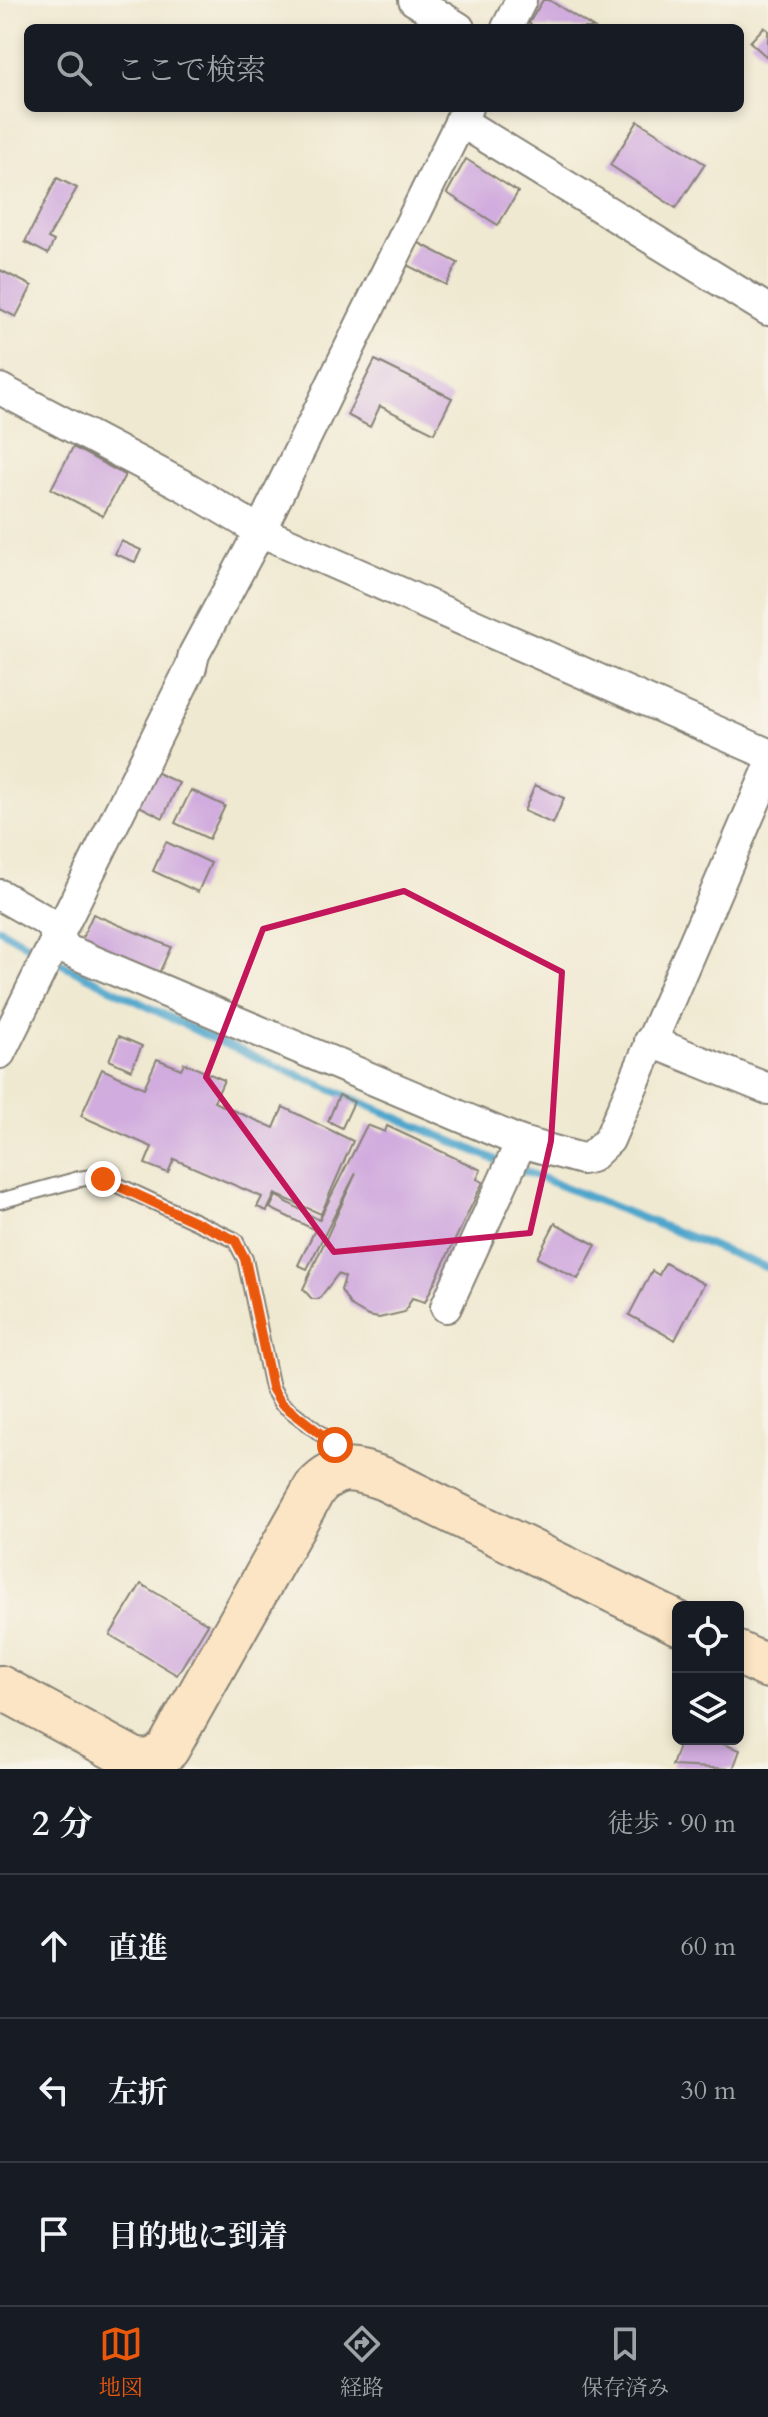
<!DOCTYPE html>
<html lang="ja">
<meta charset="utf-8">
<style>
:root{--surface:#171b24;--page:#20242c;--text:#f1f3f6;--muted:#9ea1a6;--line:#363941;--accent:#ea580c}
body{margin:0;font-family:Cardo,"Noto Serif JP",serif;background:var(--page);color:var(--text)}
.controls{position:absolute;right:24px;bottom:24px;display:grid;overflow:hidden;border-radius:12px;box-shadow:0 4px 12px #0003}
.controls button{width:72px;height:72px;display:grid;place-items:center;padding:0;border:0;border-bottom:2px solid var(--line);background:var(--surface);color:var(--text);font:40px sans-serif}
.stop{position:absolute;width:24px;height:24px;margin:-18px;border:6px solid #ea580c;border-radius:50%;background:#fff}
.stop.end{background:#ea580c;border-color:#fff;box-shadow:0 2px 8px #0008}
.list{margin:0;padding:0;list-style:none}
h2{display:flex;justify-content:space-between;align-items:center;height:104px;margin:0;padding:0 32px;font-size:34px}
h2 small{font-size:26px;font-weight:400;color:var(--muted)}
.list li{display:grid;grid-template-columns:52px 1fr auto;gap:24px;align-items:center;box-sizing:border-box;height:144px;padding:0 32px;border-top:2px solid var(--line)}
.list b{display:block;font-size:30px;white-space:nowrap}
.list em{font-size:26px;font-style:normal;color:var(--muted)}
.icon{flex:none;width:44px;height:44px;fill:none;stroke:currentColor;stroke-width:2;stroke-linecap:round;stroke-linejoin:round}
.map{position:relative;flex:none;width:768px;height:1769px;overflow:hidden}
.search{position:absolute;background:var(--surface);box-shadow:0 4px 12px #0003;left:24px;right:24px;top:24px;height:88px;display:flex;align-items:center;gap:20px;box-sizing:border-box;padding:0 28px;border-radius:12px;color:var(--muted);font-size:30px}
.sheet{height:536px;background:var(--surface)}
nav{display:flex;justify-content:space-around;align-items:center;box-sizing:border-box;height:112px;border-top:2px solid var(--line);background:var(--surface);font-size:22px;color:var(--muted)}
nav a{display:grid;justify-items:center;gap:4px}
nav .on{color:var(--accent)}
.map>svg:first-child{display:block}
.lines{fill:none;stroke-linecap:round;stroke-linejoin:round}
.stream{stroke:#4fa6cc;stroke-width:8}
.building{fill:#d1acde}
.lane-casing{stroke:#868276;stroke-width:18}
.street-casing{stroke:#868276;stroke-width:34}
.secondary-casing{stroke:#868276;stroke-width:46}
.lane{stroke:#fff;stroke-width:14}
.street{stroke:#fff;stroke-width:30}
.secondary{stroke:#fce5c4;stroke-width:42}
.route{stroke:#ea580c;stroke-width:10}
.marked{fill:none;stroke:#c2185b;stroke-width:6;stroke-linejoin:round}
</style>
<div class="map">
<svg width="768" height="1769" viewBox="0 0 768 1769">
<rect width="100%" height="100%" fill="#f7f3e8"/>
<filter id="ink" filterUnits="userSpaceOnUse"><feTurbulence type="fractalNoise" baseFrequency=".0125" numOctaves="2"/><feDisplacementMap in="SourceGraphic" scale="16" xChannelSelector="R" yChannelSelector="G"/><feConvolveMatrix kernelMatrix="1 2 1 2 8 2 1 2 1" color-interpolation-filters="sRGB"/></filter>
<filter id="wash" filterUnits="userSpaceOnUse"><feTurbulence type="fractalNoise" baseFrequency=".006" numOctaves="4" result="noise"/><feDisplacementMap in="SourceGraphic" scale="32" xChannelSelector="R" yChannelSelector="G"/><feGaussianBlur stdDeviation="1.8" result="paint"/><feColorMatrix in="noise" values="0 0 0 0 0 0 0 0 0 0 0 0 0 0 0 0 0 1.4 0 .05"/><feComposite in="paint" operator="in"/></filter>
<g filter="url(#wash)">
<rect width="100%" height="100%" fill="#f0e9d1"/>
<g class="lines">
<!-- stream -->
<g class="stream">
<polyline points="0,929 44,955"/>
<polyline points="56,961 211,1038 503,1163"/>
<polyline points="516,1168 768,1268"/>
</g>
</g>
<g id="blocks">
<!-- building -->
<g class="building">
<polygon points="543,0 549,0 594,28 537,28 529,23"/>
<polygon points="764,27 768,30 768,58 750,42"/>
<polygon points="638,121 705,164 676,208 610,165"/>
<polygon points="466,159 518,192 498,225 447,193"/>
<polygon points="57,178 77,188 48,238 54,241 48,254 25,242"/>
<polygon points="417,242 458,263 446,285 405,264"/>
<polygon points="0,270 32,286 16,317 0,309"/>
<polygon points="375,360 452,398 434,433 380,406 370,427 347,415"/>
<polygon points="73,447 125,475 103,516 51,489"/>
<polygon points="121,541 141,550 135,562 115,554"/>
<polygon points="155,772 179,783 163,818 139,806"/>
<polygon points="535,785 564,798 553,824 524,811"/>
<polygon points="191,790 225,806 209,839 175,823"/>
<polygon points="166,842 211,863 198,892 153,871"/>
<polygon points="93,914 171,947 156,980 78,947"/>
<polygon points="119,1036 142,1046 131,1070 109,1060"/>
<polygon points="157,1059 181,1069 184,1063 224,1080 214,1102 274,1128 283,1107 353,1141 321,1214 275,1194 267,1211 257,1207 262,1197 174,1159 168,1173 145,1164 152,1147 81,1116 102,1069 144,1088"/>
<polygon points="339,1095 354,1102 342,1128 328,1121"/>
<polygon points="367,1125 385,1132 387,1126 481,1170 477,1179 483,1182 425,1302 412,1298 405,1312 379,1318 368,1316 351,1306 341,1290 345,1277 338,1274 319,1299 312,1299 303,1289 356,1173 307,1269 298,1265 315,1230 270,1208 276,1196 319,1220"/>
<polygon points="555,1223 596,1245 578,1279 537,1258"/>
<polygon points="665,1263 704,1284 675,1340 629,1315 652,1271 659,1275"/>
<polygon points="141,1584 208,1624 177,1675 110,1635"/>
<polygon points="681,1739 709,1739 740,1750 733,1769 672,1766"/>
</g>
</g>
</g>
<g filter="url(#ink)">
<use href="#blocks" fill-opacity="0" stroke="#868276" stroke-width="2"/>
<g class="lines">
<defs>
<polyline id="lane" points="0,1201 79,1179 92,1177 113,1183 235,1240 245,1259 272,1388 281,1403 335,1445 342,1469"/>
<g id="street">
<polyline points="414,0 459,28"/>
<polyline points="507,28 521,0"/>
<polyline points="460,121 768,310"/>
<polyline points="0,389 186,487 260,531 768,754"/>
<polyline points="0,895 48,922 67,950 521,1142 582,1159 591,1157 609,1140 768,771"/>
<polyline points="650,1041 768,1089"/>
<polyline points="0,1053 191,667 194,654 260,531 467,108"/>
<polyline points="446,1307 521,1142"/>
</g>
<g id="secondary">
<polyline points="738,1653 768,1667"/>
<path d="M0,1687L137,1761L154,1760L168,1749L315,1488C338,1463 354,1469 384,1479L678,1623"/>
</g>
</defs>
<!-- lane casing -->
<use href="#lane" class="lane-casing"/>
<!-- street casing -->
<use href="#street" class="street-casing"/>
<!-- secondary casing -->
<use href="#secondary" class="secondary-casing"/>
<!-- lane -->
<use href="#lane" class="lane"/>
<!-- street -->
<use href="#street" class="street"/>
<!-- secondary -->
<use href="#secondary" class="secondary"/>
</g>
</g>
<g class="lines" filter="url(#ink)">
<!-- route -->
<polyline class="route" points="103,1179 235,1240 245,1259 272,1388 281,1403 335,1445"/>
</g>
<!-- marked area -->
<path class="marked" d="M404,891L562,972L551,1141L530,1233L334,1252L206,1077L263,929Z"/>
</svg>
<div class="controls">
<button><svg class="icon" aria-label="locate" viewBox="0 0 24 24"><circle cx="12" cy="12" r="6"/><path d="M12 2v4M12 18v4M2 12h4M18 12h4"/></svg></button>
<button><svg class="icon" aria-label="layers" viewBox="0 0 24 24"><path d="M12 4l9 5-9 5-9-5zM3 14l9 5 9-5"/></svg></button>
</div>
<div class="stop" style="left:335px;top:1445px"></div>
<div class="stop end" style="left:103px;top:1179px"></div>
<div class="search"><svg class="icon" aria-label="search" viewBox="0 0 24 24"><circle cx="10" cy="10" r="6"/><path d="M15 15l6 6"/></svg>ここで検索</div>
</div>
<section class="sheet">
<h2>2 分<small>徒歩 · 90 m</small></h2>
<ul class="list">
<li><svg class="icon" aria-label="ahead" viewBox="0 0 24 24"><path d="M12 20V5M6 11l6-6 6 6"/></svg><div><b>直進</b></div><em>60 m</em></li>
<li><svg class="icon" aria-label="left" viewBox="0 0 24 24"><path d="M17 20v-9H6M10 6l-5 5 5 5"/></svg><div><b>左折</b></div><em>30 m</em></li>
<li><svg class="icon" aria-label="arrive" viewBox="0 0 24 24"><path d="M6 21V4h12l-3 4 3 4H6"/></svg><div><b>目的地に到着</b></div></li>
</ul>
</section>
<nav>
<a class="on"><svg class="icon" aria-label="map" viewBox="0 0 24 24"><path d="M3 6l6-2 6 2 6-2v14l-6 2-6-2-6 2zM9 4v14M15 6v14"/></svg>地図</a>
<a><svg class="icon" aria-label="directions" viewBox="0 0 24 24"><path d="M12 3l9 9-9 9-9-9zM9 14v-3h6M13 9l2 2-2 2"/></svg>経路</a>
<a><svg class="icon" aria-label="saved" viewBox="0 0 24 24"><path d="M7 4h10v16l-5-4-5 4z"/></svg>保存済み</a>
</nav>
